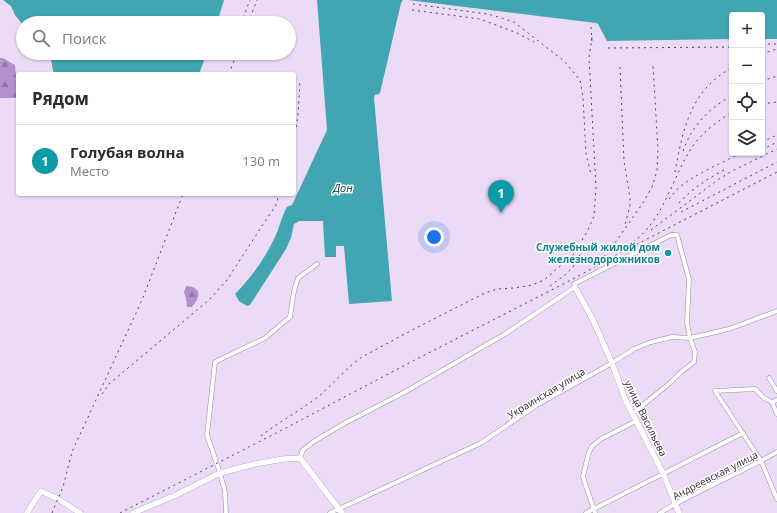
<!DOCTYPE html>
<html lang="ru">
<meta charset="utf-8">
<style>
:root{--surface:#fff;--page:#f7f7f7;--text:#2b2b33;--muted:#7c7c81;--line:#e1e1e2;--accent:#0b8043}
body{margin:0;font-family:"Open Sans",sans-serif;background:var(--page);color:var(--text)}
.controls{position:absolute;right:12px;top:12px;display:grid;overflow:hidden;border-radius:4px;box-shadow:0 1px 3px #0004}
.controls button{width:36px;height:36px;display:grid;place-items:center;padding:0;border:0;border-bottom:1px solid var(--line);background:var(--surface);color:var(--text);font:20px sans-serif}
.you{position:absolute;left:434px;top:237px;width:14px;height:14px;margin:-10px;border:3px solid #fff;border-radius:50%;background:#1a73e8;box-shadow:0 0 0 6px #1a73e833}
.badge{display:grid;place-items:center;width:26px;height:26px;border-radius:50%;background:var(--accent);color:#fff;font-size:13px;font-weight:700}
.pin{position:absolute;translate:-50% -33px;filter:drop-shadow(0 1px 2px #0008)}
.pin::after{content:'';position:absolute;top:21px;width:14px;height:12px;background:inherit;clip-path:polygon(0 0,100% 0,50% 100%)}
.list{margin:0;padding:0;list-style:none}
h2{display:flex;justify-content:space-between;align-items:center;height:52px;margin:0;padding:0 16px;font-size:17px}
h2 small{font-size:13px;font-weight:400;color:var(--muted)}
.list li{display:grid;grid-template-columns:26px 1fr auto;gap:12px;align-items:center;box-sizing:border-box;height:72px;padding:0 16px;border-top:1px solid var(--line)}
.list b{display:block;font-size:15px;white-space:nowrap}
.list p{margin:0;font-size:13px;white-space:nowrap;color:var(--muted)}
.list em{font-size:13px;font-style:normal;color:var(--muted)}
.icon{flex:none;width:22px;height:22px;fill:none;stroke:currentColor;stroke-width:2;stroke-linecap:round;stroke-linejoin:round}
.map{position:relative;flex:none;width:777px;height:513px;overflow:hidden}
.search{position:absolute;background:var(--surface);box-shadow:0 1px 3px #0004;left:16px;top:16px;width:280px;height:44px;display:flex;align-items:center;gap:10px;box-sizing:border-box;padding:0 14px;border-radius:22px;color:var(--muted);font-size:15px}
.panel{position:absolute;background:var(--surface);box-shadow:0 1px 3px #0004;left:16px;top:72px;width:280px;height:124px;border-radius:4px}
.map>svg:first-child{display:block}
.forest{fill:url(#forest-firs)}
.water{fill:#41a6b1}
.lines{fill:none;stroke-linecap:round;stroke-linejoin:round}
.street-casing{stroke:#9889a2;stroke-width:5}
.secondary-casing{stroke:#9889a2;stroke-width:6}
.street{stroke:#fff;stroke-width:4}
.secondary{stroke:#fff;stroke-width:5.5}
.rail{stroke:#504855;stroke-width:1;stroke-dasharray:2 4;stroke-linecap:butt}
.culture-dot{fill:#0f9aa8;stroke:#fff;stroke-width:1.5}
.labels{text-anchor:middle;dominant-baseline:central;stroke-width:3;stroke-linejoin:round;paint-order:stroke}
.culture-label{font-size:10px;font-weight:bold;fill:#0d838f;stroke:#fff;text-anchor:end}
.street-label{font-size:10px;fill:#302a34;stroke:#fff}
.water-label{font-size:11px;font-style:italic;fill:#04363a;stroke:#fff}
</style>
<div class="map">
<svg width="777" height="513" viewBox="0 0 777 513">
<defs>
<pattern id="forest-firs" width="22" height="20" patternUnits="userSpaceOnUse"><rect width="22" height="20" fill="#b590cb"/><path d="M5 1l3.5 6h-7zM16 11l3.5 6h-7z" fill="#9476a6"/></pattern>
</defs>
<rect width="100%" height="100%" fill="#ecdbf7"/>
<!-- forest -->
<g class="forest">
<polygon points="0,58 3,58 15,65 16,77 18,80 18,98 0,98"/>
<path d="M186,286C203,287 200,298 192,307H187L186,299L184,292Z"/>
</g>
<!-- water -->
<g class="water">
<polygon points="3,0 224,0 217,23 23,23 23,25 15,15 11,6"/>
<path d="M317,0H403L401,3L380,93L379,94L375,95L374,98L392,301L349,304L344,246H336V257H325L323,221H299L294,224L291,238L286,249L250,305L247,306L239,301L235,294C253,276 268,254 278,230C279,227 285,209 287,207C288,206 290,206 292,205L327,130Z"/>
<polygon points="408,0 777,0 777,39 762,39 762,15 732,15 732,39 607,41 598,24 596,23"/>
<polygon points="50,53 207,53 199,74 55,74 53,71"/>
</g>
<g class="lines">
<defs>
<g id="street">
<polyline points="574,284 641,250 671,235 677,235 689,279 687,323 690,338 695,352 694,362 680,373 670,383 632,414"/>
<polyline points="769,378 777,391"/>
<polyline points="777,400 772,402 764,398 755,389 715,391 761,461 777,499"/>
<polyline points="772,402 777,414"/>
<polyline points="300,458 303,450 313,442 345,423 403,393 505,334 575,287"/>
<polyline points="226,513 225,492 220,473 207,435 215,362 265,338 290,317 294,291 298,278 317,264"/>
<polyline points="330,513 481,443 537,405 612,363 634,349 651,342 672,337 690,338 729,329 777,311"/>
<polyline points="586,513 743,433"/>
<polyline points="595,513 583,477 588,455 592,446 601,439 636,421"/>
<path d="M660,513C697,490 739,474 777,452"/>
</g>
<g id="secondary">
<polyline points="575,287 593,320 612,363 625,399 663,473 679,513"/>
<polyline points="27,513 41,491 58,499 80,513"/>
<polyline points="133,513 176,495 220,473 255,464 283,459 300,458 342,513"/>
</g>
</defs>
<!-- street casing -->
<use href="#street" class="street-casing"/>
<!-- secondary casing -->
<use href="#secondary" class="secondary-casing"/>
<!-- street -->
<use href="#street" class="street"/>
<!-- secondary -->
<use href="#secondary" class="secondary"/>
<!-- rail -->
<g class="rail">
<polyline points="413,4 487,14 495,16 514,22 564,61 580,80 583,97 586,154 591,174"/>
<polyline points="412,10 480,19 517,33 534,42"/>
<polyline points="241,23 250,0"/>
<polyline points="248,23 257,0"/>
<polyline points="591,27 592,43"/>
<polyline points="762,44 777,44"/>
<polyline points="608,48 732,47"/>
<polyline points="762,54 777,49"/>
<polyline points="620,67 624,161 630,198 630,205 625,225"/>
<polyline points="229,74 237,53"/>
<polyline points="762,81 777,76"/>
<polyline points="762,104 777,102"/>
<polyline points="294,139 298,116 300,80"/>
<polyline points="762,142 777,135"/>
<polyline points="762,150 777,142"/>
<path d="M683,151C685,146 687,141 689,137C698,120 715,104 732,96"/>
<path d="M675,172C681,140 687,105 712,82C718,76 725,72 732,67"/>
<path d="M669,199C674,193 679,187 685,183C702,171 722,163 741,153"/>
<path d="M679,203C692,189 707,179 724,170"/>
<polyline points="681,212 777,162"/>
<polyline points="651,230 719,179 734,170 777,149"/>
<path d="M633,242C663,220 671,182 689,152C696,140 707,129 719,121C723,118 727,115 732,113"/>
<polyline points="600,261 612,247 643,203 652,187 657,171 658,150 653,65"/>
<polyline points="550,286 565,275 573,267 582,251"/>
<polyline points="102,394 109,384 210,299 227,280 262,226 276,205 279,194"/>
<path d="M261,436C279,422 299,411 318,397C333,384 346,368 362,357L414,329L485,293L497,289L514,288L532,285L544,280L573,255L587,232L594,216L596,187L589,58L592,37"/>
<polyline points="52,513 63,487 72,452 142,300 183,194"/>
<polyline points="120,513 284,429 409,363 573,279 618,254 777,172"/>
</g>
</g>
<!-- markers -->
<circle class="culture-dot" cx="668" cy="253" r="4"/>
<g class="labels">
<!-- culture labels -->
<g class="culture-label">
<text x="660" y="247">Служебный жилой дом<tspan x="660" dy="12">железнодорожников</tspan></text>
</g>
<!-- street labels -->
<g class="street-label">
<text transform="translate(546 393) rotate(-31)">Украинская улица</text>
<text transform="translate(646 418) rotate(64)">улица Васильева</text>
<text transform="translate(715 475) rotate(-27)">Андреевская улица</text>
</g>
<!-- water labels -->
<g class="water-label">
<text x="343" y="187">Дон</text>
</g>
</g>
</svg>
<div class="controls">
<button>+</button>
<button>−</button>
<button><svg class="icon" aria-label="locate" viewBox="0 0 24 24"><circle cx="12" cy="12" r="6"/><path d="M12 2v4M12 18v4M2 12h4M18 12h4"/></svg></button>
<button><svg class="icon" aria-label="layers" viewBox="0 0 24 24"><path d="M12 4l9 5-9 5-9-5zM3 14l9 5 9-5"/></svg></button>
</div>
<div class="you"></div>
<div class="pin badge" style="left:501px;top:213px;background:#0f9aa8">1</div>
<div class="search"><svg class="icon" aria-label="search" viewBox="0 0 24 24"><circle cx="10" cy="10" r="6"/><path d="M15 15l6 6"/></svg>Поиск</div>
<section class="panel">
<h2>Рядом<small></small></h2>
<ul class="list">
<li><span class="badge" style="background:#0f9aa8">1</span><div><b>Голубая волна</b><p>Место</p></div><em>130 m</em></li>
</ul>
</section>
</div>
